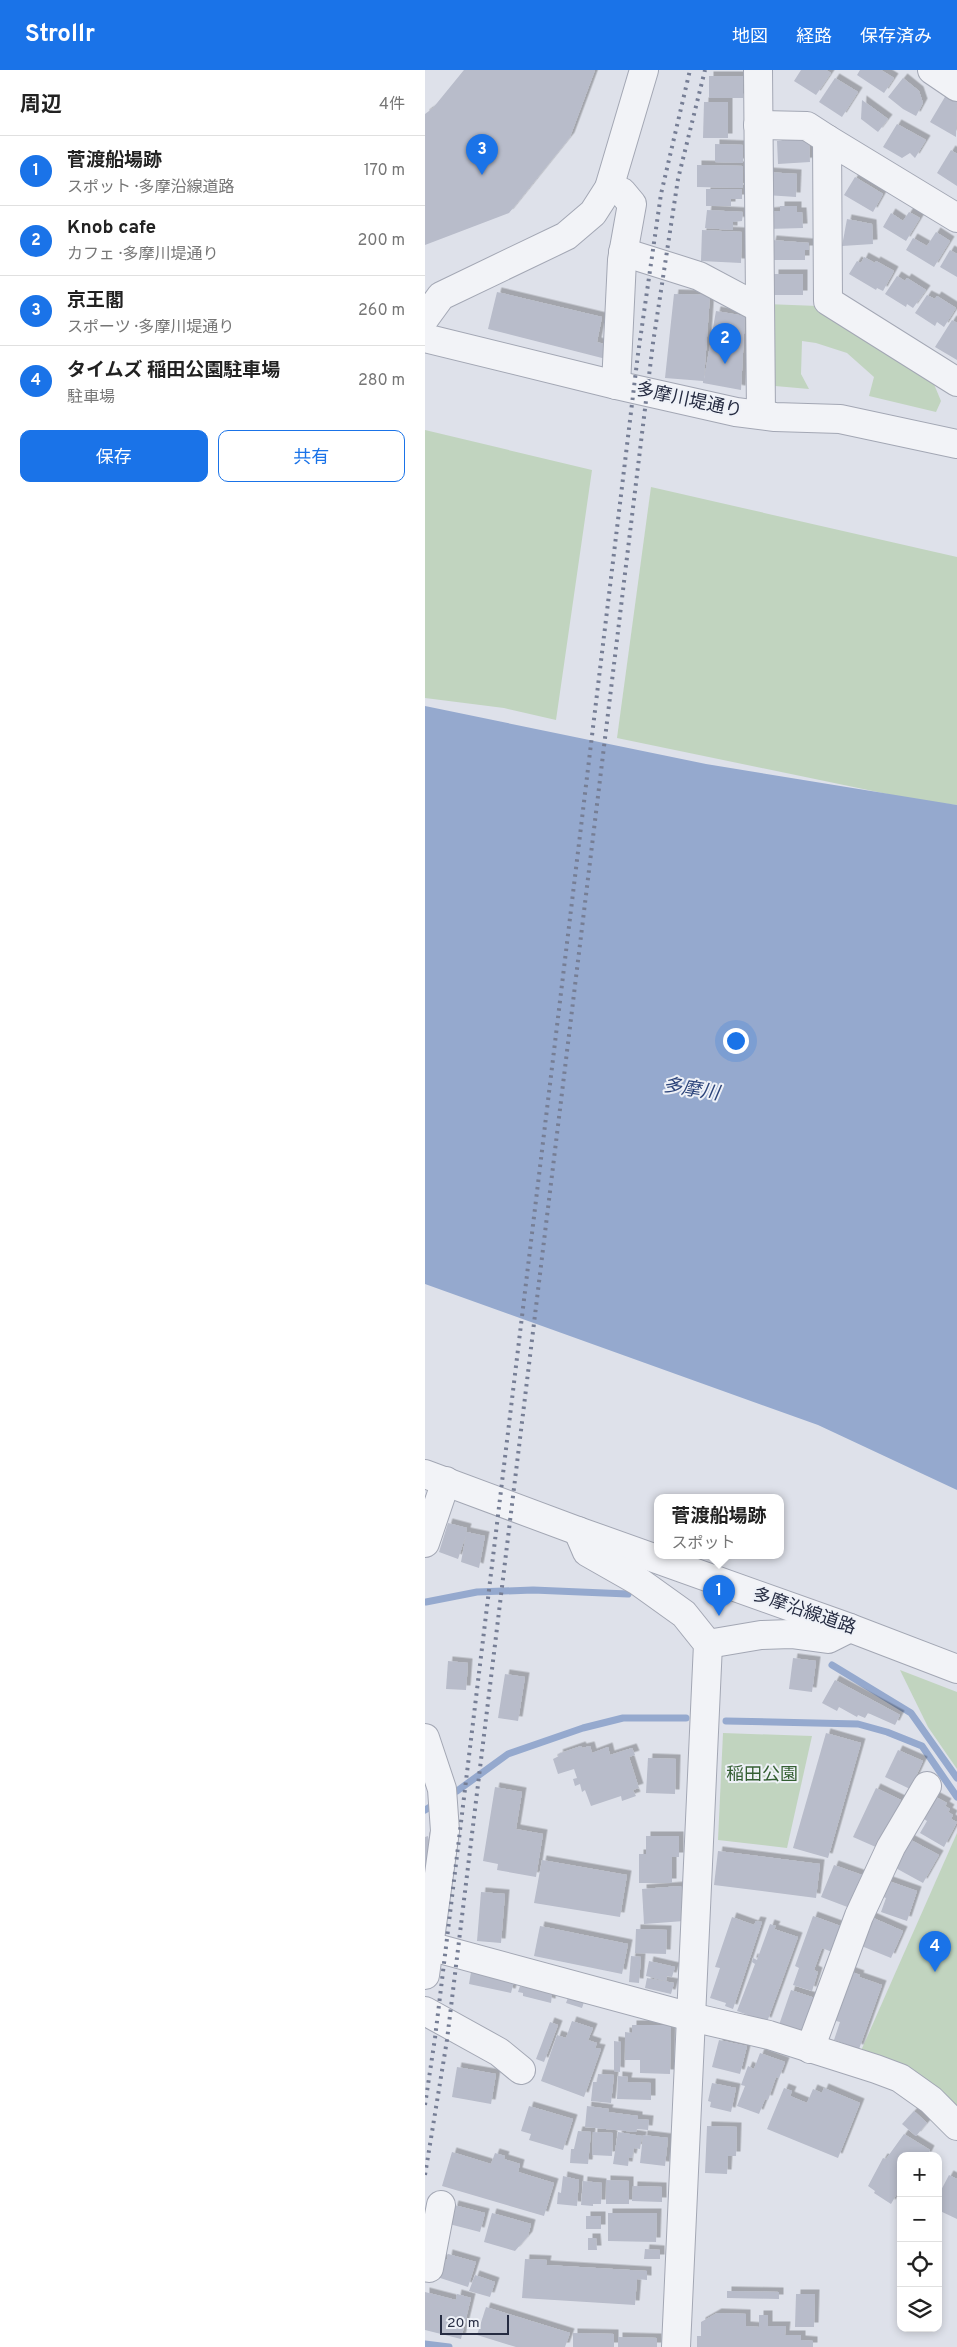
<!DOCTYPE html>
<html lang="ja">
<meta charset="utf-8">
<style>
:root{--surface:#fff;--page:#f6f6f6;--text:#222;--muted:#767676;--line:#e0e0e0;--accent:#1a73e8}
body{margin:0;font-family:Overpass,"Noto Sans JP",sans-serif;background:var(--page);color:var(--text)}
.controls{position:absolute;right:15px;bottom:15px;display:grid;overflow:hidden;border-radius:10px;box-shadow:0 2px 8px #0003}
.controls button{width:45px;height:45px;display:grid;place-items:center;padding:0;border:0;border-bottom:1px solid var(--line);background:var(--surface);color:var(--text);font:25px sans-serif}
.scale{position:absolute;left:15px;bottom:12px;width:69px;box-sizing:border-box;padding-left:5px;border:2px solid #262c42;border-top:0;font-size:14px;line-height:18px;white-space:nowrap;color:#262c42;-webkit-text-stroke:4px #eef1f7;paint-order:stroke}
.you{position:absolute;left:310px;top:970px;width:18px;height:18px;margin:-12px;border:4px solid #fff;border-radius:50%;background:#1a73e8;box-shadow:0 0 0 8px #1a73e833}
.badge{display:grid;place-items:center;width:32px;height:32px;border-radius:50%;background:var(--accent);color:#fff;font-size:16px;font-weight:700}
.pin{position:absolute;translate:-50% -41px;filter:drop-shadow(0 1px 2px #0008)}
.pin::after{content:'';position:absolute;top:26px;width:18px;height:15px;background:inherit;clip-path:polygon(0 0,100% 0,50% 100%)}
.popup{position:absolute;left:229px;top:1424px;width:130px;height:65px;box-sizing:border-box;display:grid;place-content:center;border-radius:10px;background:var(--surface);filter:drop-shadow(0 1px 4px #0005);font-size:16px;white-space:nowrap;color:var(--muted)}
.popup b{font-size:19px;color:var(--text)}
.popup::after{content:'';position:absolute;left:50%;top:100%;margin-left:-10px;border:10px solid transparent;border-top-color:var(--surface)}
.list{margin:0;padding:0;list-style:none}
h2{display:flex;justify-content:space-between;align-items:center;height:65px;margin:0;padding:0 20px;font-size:21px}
h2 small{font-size:16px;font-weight:400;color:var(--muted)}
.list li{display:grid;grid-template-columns:32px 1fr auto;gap:15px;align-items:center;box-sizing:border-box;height:70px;padding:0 20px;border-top:1px solid var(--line)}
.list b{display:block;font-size:19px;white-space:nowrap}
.list p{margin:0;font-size:16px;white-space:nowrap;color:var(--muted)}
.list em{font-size:16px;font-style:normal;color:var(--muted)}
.actions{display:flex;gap:10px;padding:15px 20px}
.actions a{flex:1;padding:11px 0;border:1px solid var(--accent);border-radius:10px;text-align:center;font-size:18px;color:var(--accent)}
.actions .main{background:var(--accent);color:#fff}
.icon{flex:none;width:28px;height:28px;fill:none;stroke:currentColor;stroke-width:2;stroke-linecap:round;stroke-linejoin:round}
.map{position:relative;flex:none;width:532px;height:2277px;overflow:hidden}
header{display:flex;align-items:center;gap:30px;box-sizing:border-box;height:70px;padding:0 25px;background:var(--accent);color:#fff}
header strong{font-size:24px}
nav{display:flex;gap:28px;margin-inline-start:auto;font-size:18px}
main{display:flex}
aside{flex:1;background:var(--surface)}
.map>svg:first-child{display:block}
.green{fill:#c1d4bf}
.water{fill:#95a9ce}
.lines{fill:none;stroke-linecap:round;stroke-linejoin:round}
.stream{stroke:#95a9ce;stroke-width:7}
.building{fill:#b8bcca;filter:url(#shadow)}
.minor-casing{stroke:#a3a7b4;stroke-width:30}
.minor{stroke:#f2f3f7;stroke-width:28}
.rail{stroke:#767e95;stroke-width:4;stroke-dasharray:2.5 5;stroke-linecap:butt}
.labels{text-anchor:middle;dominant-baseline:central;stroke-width:4;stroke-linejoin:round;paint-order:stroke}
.street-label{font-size:18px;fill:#262c42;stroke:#eef1f7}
.park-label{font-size:18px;fill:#345f32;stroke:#eef1f7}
.water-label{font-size:19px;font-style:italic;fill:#2c447a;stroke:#eef1f7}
</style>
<header>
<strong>Strollr</strong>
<nav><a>地図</a><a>経路</a><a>保存済み</a></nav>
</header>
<main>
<aside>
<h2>周辺<small>4件</small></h2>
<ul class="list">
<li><span class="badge">1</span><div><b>菅渡船場跡</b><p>スポット · 多摩沿線道路</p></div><em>170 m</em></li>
<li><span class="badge">2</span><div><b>Knob cafe</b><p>カフェ · 多摩川堤通り</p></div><em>200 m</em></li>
<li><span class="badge">3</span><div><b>京王閣</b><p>スポーツ · 多摩川堤通り</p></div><em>260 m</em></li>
<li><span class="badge">4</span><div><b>タイムズ 稲田公園駐車場</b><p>駐車場</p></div><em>280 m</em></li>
</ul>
<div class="actions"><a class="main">保存</a><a>共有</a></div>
</aside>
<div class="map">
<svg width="532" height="2277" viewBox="0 0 532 2277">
<defs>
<filter id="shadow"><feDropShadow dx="4.5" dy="-4.5" stdDeviation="0" flood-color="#0004"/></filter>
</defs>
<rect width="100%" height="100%" fill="#dee1ea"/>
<!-- green -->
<g class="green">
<polygon points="341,234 393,236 506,307 516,331 511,342 444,326 449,307 422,283 391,273 377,271 376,304 384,319 350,316"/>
<polygon points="0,360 167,400 131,650 79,638 0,628"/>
<polygon points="226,417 532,487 532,735 496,731 192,668"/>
<polygon points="475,1600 532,1622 532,1699 503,1657"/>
<polygon points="298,1663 387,1666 362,1778 293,1770"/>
<polygon points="532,1763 532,2041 435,1983"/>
</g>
<!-- water -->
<polygon class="water" points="0,636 281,694 532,735 532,1420 393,1355 0,1214"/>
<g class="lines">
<!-- stream -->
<g class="stream">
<polyline points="1,1532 52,1522 108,1520 203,1524"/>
<polyline points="407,1595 486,1643 532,1708"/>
<polyline points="301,1651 433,1654 462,1662 497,1676 532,1727"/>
<polyline points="32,1721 83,1684 158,1658 198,1648 261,1648"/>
<polyline points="0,1740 5,1737"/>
<polyline points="0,2274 24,2277"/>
</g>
</g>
<!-- building -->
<g class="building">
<polygon points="39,0 170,0 145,67 84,143 0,175 0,44 8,38"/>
<polygon points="376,0 401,0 406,3 391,25 369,11"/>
<polygon points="435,0 456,0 469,8 459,23 432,5"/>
<rect x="284" y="6" width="34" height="22"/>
<polygon points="410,8 433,22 417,47 394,32"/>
<polygon points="478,8 494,21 498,33 491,46 478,39 463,27"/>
<polygon points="524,20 532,25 531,67 505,52"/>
<polygon points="437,30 463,49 453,62 436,49"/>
<polygon points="279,32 303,32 303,68 278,68"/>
<polygon points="472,54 501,70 490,88 485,83 477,88 458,77"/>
<polygon points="378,65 378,72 384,71 385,92 353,94 352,71 364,70 363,66"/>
<polygon points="290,74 318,75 318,93 290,92"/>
<polygon points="526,80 532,84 532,116 512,103"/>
<polygon points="272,95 318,96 318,118 272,117"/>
<polygon points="342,102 372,104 371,127 341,125"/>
<polygon points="430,107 458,124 448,142 419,125"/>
<polygon points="281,119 317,119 317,129 306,129 306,136 281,136"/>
<polygon points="355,136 372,136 372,142 377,142 378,158 343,159 343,142 355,141"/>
<polygon points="282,140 318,142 317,151 308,152 308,160 280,158"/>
<polygon points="484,142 495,148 481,171 458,157 466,143 478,151"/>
<polygon points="422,149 447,154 448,174 417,176"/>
<polygon points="277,160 317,162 316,193 276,191"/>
<polygon points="511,162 525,171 509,197 481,180 488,168 502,176"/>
<polygon points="347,170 384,173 384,180 380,180 380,190 343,190"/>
<polygon points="525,180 532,184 532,207 515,197"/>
<polygon points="439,187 450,193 451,191 469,201 458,221 452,218 451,220 424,204 432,191 436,193"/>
<rect x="349" y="204" width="29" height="21"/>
<polygon points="472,206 480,211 482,208 501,220 488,238 482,234 481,237 460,224"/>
<polygon points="72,222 177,247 172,272 185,276 181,289 63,259"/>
<polygon points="249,224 285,225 279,309 291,241 320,246 316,320 278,313 278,311 240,308"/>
<polygon points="502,225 510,229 512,226 531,238 519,257 512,252 510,256 490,243"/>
<polygon points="527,250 532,253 532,290 510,277"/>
<polygon points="23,1453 42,1458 41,1462 60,1466 54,1498 36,1492 41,1465 33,1489 14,1482"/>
<polygon points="368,1588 391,1591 387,1622 364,1619"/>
<polygon points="23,1591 43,1593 41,1620 21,1619"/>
<polygon points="80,1604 100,1607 93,1651 73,1648"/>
<polygon points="410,1610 475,1645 470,1655 443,1643 440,1648 433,1645 432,1647 414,1637 412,1641 397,1633"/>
<polygon points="401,1663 436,1673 403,1788 368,1778"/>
<polygon points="156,1676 157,1678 165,1676 167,1683 183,1677 185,1685 207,1678 210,1685 204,1687 214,1718 208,1720 211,1726 197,1731 196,1726 166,1736 160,1720 157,1722 155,1714 150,1716 148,1709 152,1708 149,1699 133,1704 128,1689 134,1686 133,1684"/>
<polygon points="473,1680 498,1691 485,1719 460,1707"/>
<polygon points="223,1688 251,1689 250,1724 221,1723"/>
<polygon points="70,1717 97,1722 91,1759 118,1764 111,1807 72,1800 73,1794 58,1791"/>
<polygon points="451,1718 476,1730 453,1778 428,1767"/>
<polygon points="509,1726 522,1733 520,1736 525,1739 523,1742 528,1745 526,1749 532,1752 519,1777 495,1763 502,1751 496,1747"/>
<polygon points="3,1766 7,1783 2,1784 5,1798 0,1800 0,1767"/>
<polygon points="221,1766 254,1766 254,1787 247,1787 247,1813 214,1813 214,1784 221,1784"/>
<polygon points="482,1768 514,1785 498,1813 467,1796"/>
<polygon points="293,1781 395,1794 391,1828 289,1815"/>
<polygon points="117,1790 202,1805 195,1847 109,1833"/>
<polygon points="409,1795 437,1805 431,1819 436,1820 425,1838 396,1827"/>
<polygon points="458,1809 492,1821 482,1851 456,1842 461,1828 453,1825"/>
<polygon points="256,1816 259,1851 219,1854 217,1819"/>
<polygon points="56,1822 80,1824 76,1873 52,1871"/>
<polygon points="388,1846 421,1858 412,1884 397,1878 389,1900 393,1902 387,1921 368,1915 374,1898 370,1896"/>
<polygon points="307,1847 329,1855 331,1851 337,1852 308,1939 300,1936 301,1933 285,1928 295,1898 290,1897"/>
<polygon points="446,1847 478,1861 466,1888 434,1875"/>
<polygon points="345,1854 351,1856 349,1859 373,1867 342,1952 312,1941 330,1894 327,1892 328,1888 332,1890"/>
<polygon points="115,1856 203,1874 197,1904 109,1886"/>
<polygon points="211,1859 242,1860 241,1884 210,1883"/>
<polygon points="206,1886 216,1887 214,1913 204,1912"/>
<polygon points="224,1891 250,1897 247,1907 242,1906 241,1911 221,1906"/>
<polygon points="424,1901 435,1905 434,1907 457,1915 434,1979 409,1970 415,1952 407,1950"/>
<polygon points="46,1902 89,1911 86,1923 44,1914"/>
<polygon points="222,1908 249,1913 246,1924 220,1918"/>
<polygon points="95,1916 127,1924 126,1933 98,1926 98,1923 93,1922"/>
<polygon points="366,1920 393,1929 378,1963 354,1955"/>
<polygon points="144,1925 160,1929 157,1938 141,1933"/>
<polygon points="147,1951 168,1958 163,1970 172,1973 170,1978 176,1979 159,2027 116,2011 132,1965 141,1968"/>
<polygon points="125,1952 133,1955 119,1992 111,1989"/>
<polygon points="207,1955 246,1955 245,2004 215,2003 215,1990 200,1990 200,1962 207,1963"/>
<polygon points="294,1970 322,1976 315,2004 287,1997"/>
<polygon points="189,1971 196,1972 195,2002 189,2001"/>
<polygon points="335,1983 360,1992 354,2008 351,2007 343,2030 340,2029 334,2044 312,2036 320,2016 316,2015 323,1996 329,1999"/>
<polygon points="32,1997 71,2004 66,2034 27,2027"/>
<polygon points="173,2004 189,2005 186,2033 166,2031 168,2012 172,2012"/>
<polygon points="193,2006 203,2007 202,2012 226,2013 226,2030 192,2029"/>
<polygon points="287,2013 311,2018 306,2042 285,2037 286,2032 283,2031"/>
<polygon points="359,2018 367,2021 365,2026 382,2033 388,2019 397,2023 399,2018 435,2033 413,2088 342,2059"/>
<polygon points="104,2036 148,2049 138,2080 104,2070 106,2064 96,2061"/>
<polygon points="162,2036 184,2039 183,2042 213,2046 213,2049 224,2050 223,2060 212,2059 211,2062 160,2057"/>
<polygon points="489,2041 502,2053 491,2066 477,2054"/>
<polygon points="282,2056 312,2057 311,2086 303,2086 302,2104 280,2103"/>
<polygon points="153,2061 166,2062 163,2094 145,2093 146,2079 149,2079"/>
<polygon points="168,2062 188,2063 187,2086 167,2085"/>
<polygon points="193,2062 217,2066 215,2079 209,2078 207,2088 204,2087 203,2096 188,2094"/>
<polygon points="479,2064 505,2080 502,2086 476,2086 476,2117 466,2134 449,2123 450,2121 443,2116 458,2088 461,2089"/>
<polygon points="218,2065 243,2068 240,2096 215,2093"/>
<polygon points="27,2082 66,2094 70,2083 80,2086 79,2089 95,2094 93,2102 129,2113 119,2146 17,2116"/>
<polygon points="524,2105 532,2109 532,2149 513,2140 513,2126"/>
<polygon points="138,2106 154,2110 152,2136 132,2134 133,2122 136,2123"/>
<polygon points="181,2110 204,2111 204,2134 181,2134"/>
<polygon points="158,2111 177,2113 176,2134 168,2134 168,2136 156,2135"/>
<polygon points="208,2116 237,2117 237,2132 207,2131"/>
<polygon points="29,2135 60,2143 55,2162 24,2154"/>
<polygon points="67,2143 106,2154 103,2166 90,2181 59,2172"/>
<polygon points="183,2143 232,2143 231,2172 183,2171"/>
<rect x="161" y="2146" width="15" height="13"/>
<polygon points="163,2168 171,2168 172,2180 163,2180"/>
<polygon points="220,2179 235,2180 235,2189 219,2189"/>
<polygon points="23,2184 51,2192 43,2217 9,2206 15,2188 22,2190"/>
<polygon points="100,2189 122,2190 121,2195 222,2201 222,2210 212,2209 210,2235 97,2228"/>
<polygon points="50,2205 70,2212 65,2227 44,2221"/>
<polygon points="302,2221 354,2222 354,2229 302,2228"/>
<polygon points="0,2222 31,2230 32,2224 46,2228 36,2269 0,2260"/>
<polygon points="371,2224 390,2224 389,2257 370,2257"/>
<polygon points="61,2237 145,2263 140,2277 91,2277 52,2265"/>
<polygon points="292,2243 321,2244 321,2256 334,2257 334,2245 343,2245 343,2256 361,2256 360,2265 376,2265 376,2270 388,2271 388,2277 272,2277 272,2266 276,2266 276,2252"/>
<polygon points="148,2263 189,2264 189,2277 148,2277"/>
<polygon points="193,2267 232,2268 232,2277 193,2277"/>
</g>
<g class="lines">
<defs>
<g id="minor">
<polyline points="333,0 336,344"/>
<polyline points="507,0 532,17"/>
<polyline points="333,55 382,56 402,69"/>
<polyline points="184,118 197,122 207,134 197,190 191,315"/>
<polyline points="532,148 402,69 403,231 532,312"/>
<polyline points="198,182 274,206 334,238"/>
<polyline points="0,248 16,226 141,166 168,143 184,118 219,0"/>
<polyline points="0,268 191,315 311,342 350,347 415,349 532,374"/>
<polyline points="0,1404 153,1461 425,1558 532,1599"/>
<polyline points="153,1461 162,1482 213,1511 259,1544 283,1574 251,2277"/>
<polyline points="0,1473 21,1411"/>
<polyline points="283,1574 336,1565 366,1564 403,1569 425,1558"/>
<polyline points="0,1668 17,1719 20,1761 0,1905"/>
<polyline points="0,1875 266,1947 344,1965 451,1999 475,2008 506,2030 532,2056"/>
<polyline points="0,1941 74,1982 96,2000"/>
<polyline points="385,1979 434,1846 466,1777 502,1716"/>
<polyline points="0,2197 4,2198 16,2135"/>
</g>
</defs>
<!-- minor casing -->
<use href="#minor" class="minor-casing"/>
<!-- minor -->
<use href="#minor" class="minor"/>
<!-- rail -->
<g class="rail">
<polyline points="0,2035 10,1968 213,284 236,124 265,0"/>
<polyline points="0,2105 22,1970 228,273 253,109 280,0"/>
</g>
</g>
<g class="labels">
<!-- street labels -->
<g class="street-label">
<text transform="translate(264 331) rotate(12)">多摩川堤通り</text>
<text transform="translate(379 1542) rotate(19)">多摩沿線道路</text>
</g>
<!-- park labels -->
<g class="park-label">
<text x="337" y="1705">稲田公園</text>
</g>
<!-- water labels -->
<g class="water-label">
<text transform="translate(266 1020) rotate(9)">多摩川</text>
</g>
</g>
</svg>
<div class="controls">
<button>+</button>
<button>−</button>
<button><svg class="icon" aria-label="locate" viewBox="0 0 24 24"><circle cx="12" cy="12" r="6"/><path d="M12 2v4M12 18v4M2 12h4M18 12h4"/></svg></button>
<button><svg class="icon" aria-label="layers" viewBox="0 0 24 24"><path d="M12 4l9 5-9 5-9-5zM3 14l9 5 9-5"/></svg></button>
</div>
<div class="scale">20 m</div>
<div class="you"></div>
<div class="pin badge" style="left:294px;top:1546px">1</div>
<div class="popup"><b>菅渡船場跡</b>スポット</div>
<div class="pin badge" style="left:300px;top:294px">2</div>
<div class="pin badge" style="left:57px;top:105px">3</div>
<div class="pin badge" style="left:510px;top:1902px">4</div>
</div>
</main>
